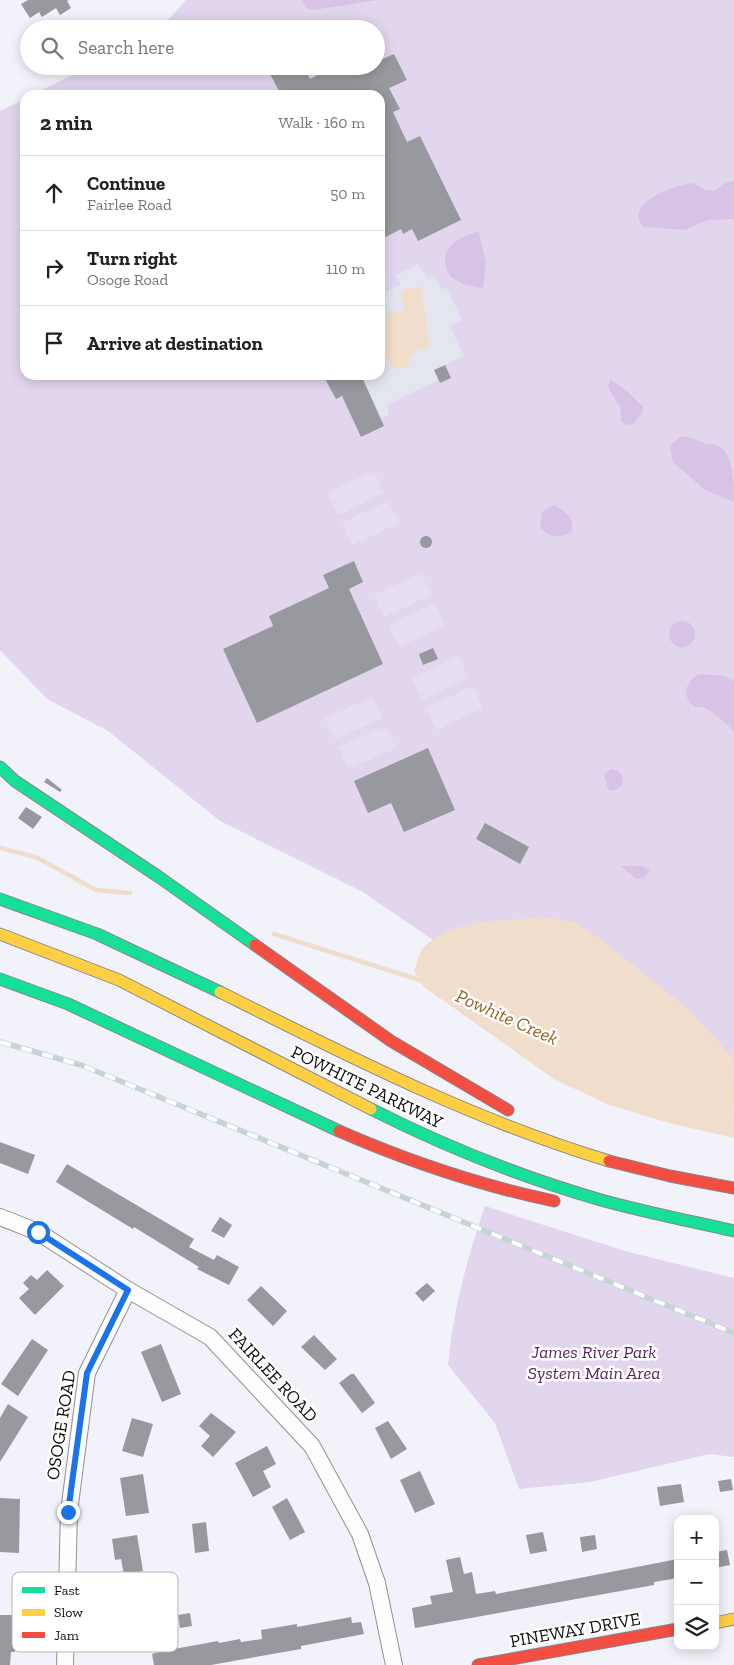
<!DOCTYPE html>
<meta charset="utf-8">
<style>
:root{--surface:#fff;--page:#f2f2f2;--text:#222;--muted:#767676;--line:#e0e0e0}
body{margin:0;font-family:"Zilla Slab",serif;background:var(--page);color:var(--text)}
.controls{position:absolute;right:15px;bottom:15px;display:grid;overflow:hidden;border-radius:10px;box-shadow:0 2px 12px #0003}
.controls button{width:45px;height:45px;display:grid;place-items:center;padding:0;border:0;border-bottom:1px solid var(--line);background:var(--surface);color:var(--text);font:25px sans-serif}
.stop{position:absolute;width:15px;height:15px;margin:-11px;border:4px solid #1a73e8;border-radius:50%;background:#fff}
.stop.end{background:#1a73e8;border-color:#fff;box-shadow:0 1px 5px #0008}
.list{margin:0;padding:0;list-style:none}
h2{display:flex;justify-content:space-between;align-items:center;height:65px;margin:0;padding:0 20px;font-size:21px}
h2 small{font-size:16px;font-weight:400;color:var(--muted)}
.list li{display:grid;grid-template-columns:32px 1fr auto;gap:15px;align-items:center;box-sizing:border-box;height:75px;padding:0 20px;border-top:1px solid var(--line)}
.list b{display:block;font-size:19px;white-space:nowrap}
.list p{margin:0;font-size:16px;white-space:nowrap;color:var(--muted)}
.list em{font-size:16px;font-style:normal;color:var(--muted)}
.icon{flex:none;width:28px;height:28px;fill:none;stroke:currentColor;stroke-width:2;stroke-linecap:round;stroke-linejoin:round}
.map{position:relative;flex:none;width:734px;height:1665px;overflow:hidden}
.search{position:absolute;background:var(--surface);box-shadow:0 2px 12px #0003;left:20px;top:20px;width:365px;height:55px;display:flex;align-items:center;gap:12px;box-sizing:border-box;padding:0 18px;border-radius:28px;color:var(--muted);font-size:19px}
.panel{position:absolute;background:var(--surface);box-shadow:0 2px 12px #0003;left:20px;top:90px;width:365px;height:290px;border-radius:15px}
.map>svg:first-child{display:block}
.green{fill:#e2d5ee}
.forest{fill:#d7c3e5}
.pitch{fill:#e5def3}
.plaza{fill:#e3e5ee}
.water{fill:#f1ddcc}
.lines{fill:none;stroke-linecap:round;stroke-linejoin:round}
.stream{stroke:#f1ddcc;stroke-width:4.5}
.building{fill:#98999e}
.street-casing{stroke:#909194;stroke-width:18}
.fast-casing{stroke:#87878a;stroke-width:13}
.slow-casing{stroke:#87878a;stroke-width:13}
.jam-casing{stroke:#87878a;stroke-width:13}
.street{stroke:#fdfdfe;stroke-width:16}
.fast{stroke:#16e098;stroke-width:11}
.slow{stroke:#ffcf43;stroke-width:11}
.jam{stroke:#f24e42;stroke-width:11}
.rail-casing{stroke:#c5d4d5;stroke-width:5.5}
.rail{stroke:#fff;stroke-width:4;stroke-dasharray:11;stroke-linecap:butt}
.route{stroke:#1a73e8;stroke-width:6}
.labels{text-anchor:middle;dominant-baseline:central;stroke-width:5;stroke-linejoin:round;paint-order:stroke}
.street-label{font-size:18px;fill:#0d0d0d;stroke:#fff}
.park-label{font-size:18px;font-style:italic;fill:#59245f;stroke:#fff}
.water-label{font-size:19px;font-style:italic;fill:#936122;stroke:#fff}
.key{fill:#fff;stroke:#b6b6b6;stroke-width:1}
.key-label{font-size:14px;fill:#0d0d0d}
</style>
<div class="map">
<svg width="734" height="1665" viewBox="0 0 734 1665">
<rect width="100%" height="100%" fill="#f2f3fa"/>
<!-- green -->
<g class="green">
<polygon points="186,0 734,0 734,1104 516,997 363,892 220,821 108,731 47,699 0,650 0,111 25,99 25,375 380,375 380,95 32,95 90,66 376,66 376,29 154,29 168,20"/>
<path d="M485,1206L625,1251L734,1278V1457L709,1454L590,1482L519,1489L495,1423L448,1365C453,1310 467,1259 485,1206Z"/>
</g>
<!-- forest -->
<g class="forest">
<polygon points="302,0 377,0 314,10 307,9"/>
<path d="M734,181V219L708,220L685,230L644,227C622,204 674,185 692,183L705,190L714,191L723,184Z"/>
<path d="M481,231L479,233L486,265L483,288L463,284L451,277C433,250 458,237 481,231Z"/>
<polygon points="610,379 627,391 643,407 642,413 633,424 626,425 621,421 620,408 608,387"/>
<path d="M680,437C690,435 697,441 706,444C709,444 711,444 714,444C734,450 734,481 734,502L705,490L673,462L670,446Z"/>
<path d="M554,505C565,511 574,517 572,531C561,540 550,537 540,528L542,512Z"/>
<circle cx="682" cy="634" r="13"/>
<path d="M700,674L724,676L734,681V732C726,723 713,711 702,707C696,706 699,709 694,706C680,696 687,679 700,674Z"/>
<polygon points="611,769 619,771 623,778 622,786 613,791 608,789 604,775"/>
<polygon points="621,866 642,866 650,871 643,878 636,879"/>
</g>
<!-- pitch -->
<g class="pitch">
<polygon points="374,471 384,493 338,515 327,493"/>
<polygon points="388,501 399,523 352,545 342,523"/>
<polygon points="421,573 431,595 384,617 374,595"/>
<polygon points="435,603 445,625 399,647 388,625"/>
<polygon points="458,656 469,678 422,700 412,678"/>
<polygon points="473,686 483,708 436,730 426,708"/>
<polygon points="373,697 383,718 335,739 325,718"/>
<polygon points="386,726 396,748 348,769 338,747"/>
</g>
<!-- plaza -->
<polygon class="plaza" points="418,264 427,278 434,276 442,289 447,288 462,320 450,326 464,355 445,365 439,380 387,405 389,415 381,419 362,376 380,375 380,355 390,360 391,367 399,369 404,310 380,315 380,295 400,285 396,275"/>
<!-- water -->
<g class="water">
<path d="M421,287L430,347L413,350V356L409,357V364C404,369 398,369 391,367L390,361H384L383,355H380V315L404,310L401,290Z"/>
<path d="M541,917L574,922L602,940L688,1009L733,1058L734,1138L669,1123L609,1105L554,1079L424,987L414,971C417,964 419,952 425,946C454,917 504,922 541,917Z"/>
</g>
<g class="lines">
<!-- stream -->
<g class="stream">
<polyline points="0,848 36,857 96,890 130,893"/>
<polyline points="274,934 423,981"/>
</g>
</g>
<!-- building -->
<g class="building">
<polygon points="28,0 69,0 67,1 71,8 60,15 56,8 42,17 39,12 30,18 21,4"/>
<polygon points="394,54 407,80 389,88 400,109 393,112 407,142 420,136 461,220 418,241 412,229 403,234 401,229 380,240 380,95 281,95 266,66 303,66 310,79 335,66 376,66 376,62"/>
<polygon points="445,365 451,378 440,383 434,370"/>
<polygon points="323,375 361,375 384,426 361,437 342,396 336,399"/>
<circle cx="426" cy="542" r="6"/>
<polygon points="354,561 363,582 349,589 383,664 257,723 223,649 273,626 269,616 329,588 323,575"/>
<polygon points="433,648 438,659 423,665 419,654"/>
<polygon points="428,748 455,810 404,832 391,803 368,813 354,781"/>
<polygon points="47,778 62,790 60,792 44,782"/>
<polygon points="26,807 42,817 33,829 18,818"/>
<polygon points="485,823 529,847 520,864 476,839"/>
<polygon points="0,1142 35,1155 28,1174 0,1163"/>
<polygon points="67,1164 194,1239 189,1247 214,1260 217,1255 239,1267 229,1285 197,1269 199,1267 134,1227 133,1229 56,1182"/>
<polygon points="220,1217 232,1225 224,1238 211,1231"/>
<polygon points="47,1270 64,1286 35,1315 19,1298 29,1289 23,1283 31,1275 37,1280"/>
<polygon points="427,1283 435,1291 423,1302 415,1293"/>
<polygon points="261,1286 287,1311 273,1326 247,1300"/>
<polygon points="314,1335 337,1359 325,1370 301,1347"/>
<polygon points="32,1339 48,1350 18,1396 1,1384"/>
<polygon points="161,1344 181,1394 162,1402 141,1352"/>
<polygon points="351,1374 354,1374 375,1403 362,1413 339,1383"/>
<polygon points="8,1404 28,1417 0,1462 0,1418"/>
<polygon points="211,1413 236,1432 213,1457 201,1446 210,1436 199,1426"/>
<polygon points="132,1418 153,1424 143,1457 122,1451"/>
<polygon points="388,1421 407,1449 391,1459 375,1428"/>
<polygon points="267,1446 276,1464 263,1471 271,1487 253,1497 235,1463"/>
<polygon points="420,1471 435,1504 415,1513 400,1480"/>
<polygon points="143,1474 149,1513 126,1516 120,1478"/>
<polygon points="731,1479 733,1490 720,1492 718,1481"/>
<polygon points="681,1484 684,1502 660,1506 657,1487"/>
<polygon points="0,1498 20,1499 19,1553 0,1552"/>
<polygon points="287,1498 305,1532 290,1540 272,1507"/>
<polygon points="206,1522 209,1551 195,1553 192,1524"/>
<polygon points="543,1532 547,1551 530,1554 526,1535"/>
<polygon points="137,1535 143,1571 124,1575 121,1559 115,1560 112,1539"/>
<polygon points="595,1535 597,1549 582,1552 580,1537"/>
<polygon points="727,1550 730,1565 715,1568 715,1552"/>
<polygon points="460,1557 464,1574 472,1572 476,1594 495,1591 496,1594 678,1559 678,1578 654,1582 654,1585 415,1628 412,1608 432,1604 430,1596 453,1592 446,1560"/>
<polygon points="190,1613 192,1626 180,1628 178,1615"/>
<polygon points="0,1615 15,1615 15,1652 11,1652 10,1665 0,1665"/>
<polygon points="351,1617 352,1623 361,1622 364,1634 301,1646 301,1649 211,1665 154,1665 152,1654 163,1651 218,1641 219,1643 240,1639 241,1642 262,1639 261,1630 297,1624 297,1627"/>
</g>
<g class="lines">
<defs>
<g id="street">
<polyline points="0,1217 38,1232 128,1290 210,1337 312,1446 360,1534 377,1583 394,1665"/>
<polyline points="65,1665 69,1512 87,1373 128,1290"/>
</g>
<g id="fast">
<polyline points="0,767 15,781 159,877 255,945"/>
<polyline points="0,899 97,934 220,992"/>
<polyline points="0,979 68,1004 339,1131"/>
<path d="M371,1109C444,1146 521,1177 601,1200C644,1212 690,1221 734,1231"/>
</g>
<g id="slow">
<polyline points="0,934 119,980 371,1109"/>
<path d="M220,992C346,1055 473,1120 609,1161"/>
<polyline points="715,1623 734,1619"/>
</g>
<g id="jam">
<polyline points="255,945 391,1041 508,1110"/>
<path d="M339,1131C410,1162 478,1185 554,1201"/>
<polyline points="609,1161 670,1176 734,1188"/>
<polyline points="478,1665 678,1629"/>
</g>
</defs>
<!-- street casing -->
<use href="#street" class="street-casing"/>
<!-- fast casing -->
<use href="#fast" class="fast-casing"/>
<!-- slow casing -->
<use href="#slow" class="slow-casing"/>
<!-- jam casing -->
<use href="#jam" class="jam-casing"/>
<!-- street -->
<use href="#street" class="street"/>
<!-- fast -->
<use href="#fast" class="fast"/>
<!-- slow -->
<use href="#slow" class="slow"/>
<!-- jam -->
<use href="#jam" class="jam"/>
<defs>
<polyline id="rail" points="0,1042 81,1065 734,1333"/>
</defs>
<!-- rail casing -->
<use href="#rail" class="rail-casing"/>
<!-- rail -->
<use href="#rail" class="rail"/>
</g>
<g class="lines">
<!-- route -->
<polyline class="route" points="38,1232 128,1290 87,1373 68,1512"/>
</g>
<g class="labels">
<!-- street labels -->
<g class="street-label">
<text transform="translate(367 1087) rotate(26)">POWHITE PARKWAY</text>
<text transform="translate(273 1375) rotate(47)">FAIRLEE ROAD</text>
<text transform="translate(61 1425) rotate(-81)">OSOGE ROAD</text>
<text transform="translate(575 1630) rotate(-10)">PINEWAY DRIVE</text>
</g>
<!-- park labels -->
<g class="park-label">
<text x="594" y="1352">James River Park<tspan x="594" dy="21">System Main Area</tspan></text>
</g>
<!-- water labels -->
<g class="water-label">
<text transform="translate(507 1017) rotate(24)">Powhite Creek</text>
</g>
</g>
<!-- legend -->
<rect x="12" y="1572" width="166" height="80" rx="8" class="key"/>
<rect x="22" y="1587" width="23" height="6" fill="#16e098"/>
<rect x="22" y="1609" width="23" height="7" fill="#ffcf43"/>
<rect x="22" y="1632" width="23" height="6" fill="#f24e42"/>
<g class="key-label">
<text x="54" y="1595">Fast</text>
<text x="54" y="1617">Slow</text>
<text x="54" y="1640">Jam</text>
</g>
</svg>
<div class="controls">
<button>+</button>
<button>−</button>
<button><svg class="icon" aria-label="layers" viewBox="0 0 24 24"><path d="M12 4l9 5-9 5-9-5zM3 14l9 5 9-5"/></svg></button>
</div>
<div class="stop" style="left:38px;top:1232px"></div>
<div class="stop end" style="left:68px;top:1512px"></div>
<div class="search"><svg class="icon" aria-label="search" viewBox="0 0 24 24"><circle cx="10" cy="10" r="6"/><path d="M15 15l6 6"/></svg>Search here</div>
<section class="panel">
<h2>2 min<small>Walk · 160 m</small></h2>
<ul class="list">
<li><svg class="icon" aria-label="ahead" viewBox="0 0 24 24"><path d="M12 20V5M6 11l6-6 6 6"/></svg><div><b>Continue</b><p>Fairlee Road</p></div><em>50 m</em></li>
<li><svg class="icon" aria-label="right" viewBox="0 0 24 24"><path d="M7 20v-9h11M14 6l5 5-5 5"/></svg><div><b>Turn right</b><p>Osoge Road</p></div><em>110 m</em></li>
<li><svg class="icon" aria-label="arrive" viewBox="0 0 24 24"><path d="M6 21V4h12l-3 4 3 4H6"/></svg><div><b>Arrive at destination</b></div></li>
</ul>
</section>
</div>
